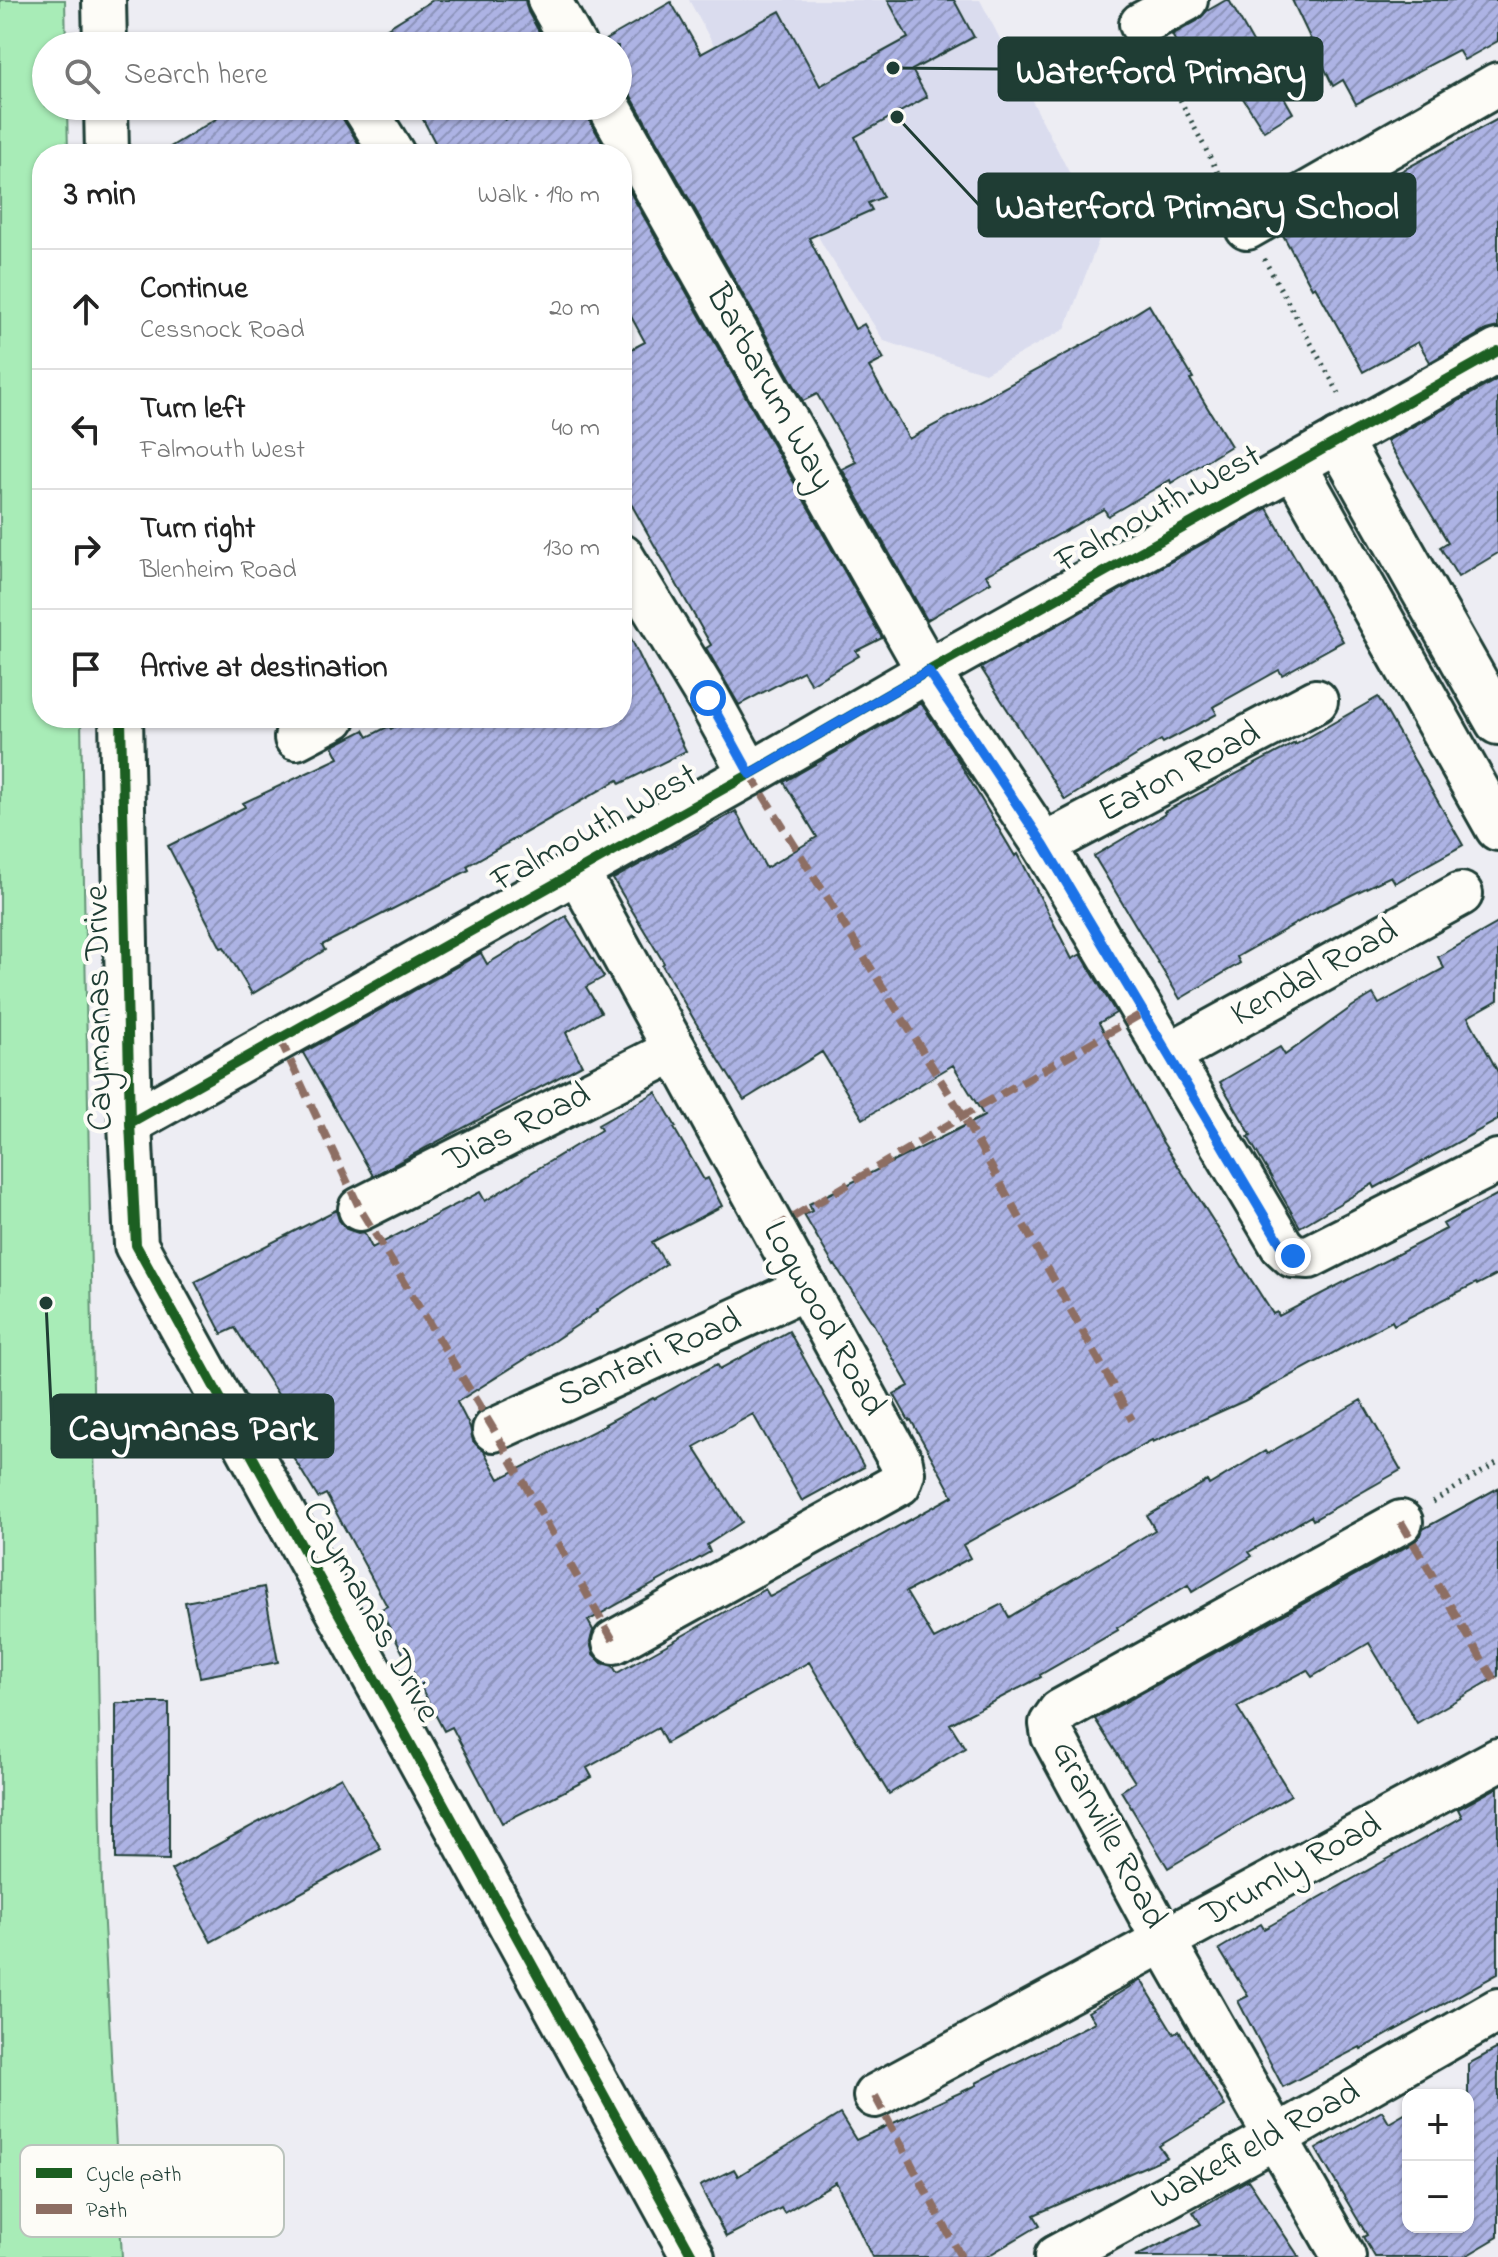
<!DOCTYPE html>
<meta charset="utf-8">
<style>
:root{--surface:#fff;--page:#f6f6f6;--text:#222;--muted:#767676;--line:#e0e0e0}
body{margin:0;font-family:"Indie Flower",sans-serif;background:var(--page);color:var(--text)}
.controls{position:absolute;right:24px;bottom:24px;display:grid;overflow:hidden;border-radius:16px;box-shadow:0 2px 6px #0004}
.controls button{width:72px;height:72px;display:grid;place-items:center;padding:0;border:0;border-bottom:2px solid var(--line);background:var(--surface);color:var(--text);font:40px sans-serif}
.stop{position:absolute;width:24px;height:24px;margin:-18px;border:6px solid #1a73e8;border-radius:50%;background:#fff}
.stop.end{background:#1a73e8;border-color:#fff;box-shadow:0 2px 8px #0008}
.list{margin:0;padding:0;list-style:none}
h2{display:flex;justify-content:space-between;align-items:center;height:104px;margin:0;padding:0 32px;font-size:34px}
h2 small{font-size:26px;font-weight:400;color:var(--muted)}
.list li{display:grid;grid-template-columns:52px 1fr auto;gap:24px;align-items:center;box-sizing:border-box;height:120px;padding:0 32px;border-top:2px solid var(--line)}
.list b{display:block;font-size:30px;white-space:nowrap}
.list p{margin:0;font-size:26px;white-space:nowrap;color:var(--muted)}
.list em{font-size:26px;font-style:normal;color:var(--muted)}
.icon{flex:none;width:44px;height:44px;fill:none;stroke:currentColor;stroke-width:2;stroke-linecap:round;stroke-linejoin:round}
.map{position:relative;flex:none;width:1498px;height:2257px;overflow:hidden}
.search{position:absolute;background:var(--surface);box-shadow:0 2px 6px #0004;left:32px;top:32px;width:600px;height:88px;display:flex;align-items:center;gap:20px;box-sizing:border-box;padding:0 28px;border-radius:44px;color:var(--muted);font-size:30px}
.panel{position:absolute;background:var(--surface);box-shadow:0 2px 6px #0004;left:32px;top:144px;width:600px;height:584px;border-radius:32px}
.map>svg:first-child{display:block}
.built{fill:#dadcee}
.pitch{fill:#a8ecb7;stroke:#649476;stroke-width:2}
.building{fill:url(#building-hatch);stroke:#1f3d34;stroke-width:2}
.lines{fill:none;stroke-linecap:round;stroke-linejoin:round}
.minor-casing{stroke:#1f3d34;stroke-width:48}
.tertiary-casing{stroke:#1f3d34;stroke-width:50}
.path{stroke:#1f3d34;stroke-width:5;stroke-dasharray:2 6;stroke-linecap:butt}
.minor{stroke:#fdfcf7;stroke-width:42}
.tertiary{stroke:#fdfcf7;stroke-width:44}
.quiet{stroke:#8d6e63;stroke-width:8;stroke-dasharray:16 8;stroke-linecap:butt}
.cycleway-casing{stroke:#fdfcf7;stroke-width:15}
.cycleway{stroke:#1b5e20;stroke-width:10}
.route{stroke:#1a73e8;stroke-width:10}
.labels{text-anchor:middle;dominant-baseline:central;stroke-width:8;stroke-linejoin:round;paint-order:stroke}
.street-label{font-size:36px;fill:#1f3d34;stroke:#fdfcf7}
.key{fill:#fdfcf7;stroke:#bac3bc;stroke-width:2}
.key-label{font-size:22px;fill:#1f3d34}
.leader{fill:none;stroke:#1f3d34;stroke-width:3}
.callout-dot{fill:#1f3d34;stroke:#fdfcf7;stroke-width:3}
.callout{fill:#1f3d34;stroke:#1f3d34;stroke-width:3}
.callout-label{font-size:38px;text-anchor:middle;font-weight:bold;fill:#fff}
</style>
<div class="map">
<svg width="1498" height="2257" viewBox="0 0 1498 2257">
<defs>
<pattern id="building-hatch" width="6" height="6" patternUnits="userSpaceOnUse" patternTransform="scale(2)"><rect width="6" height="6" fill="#adb3e4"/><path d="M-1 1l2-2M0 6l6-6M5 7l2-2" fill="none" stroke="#8c93ba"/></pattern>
</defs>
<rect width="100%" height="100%" fill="#ededf3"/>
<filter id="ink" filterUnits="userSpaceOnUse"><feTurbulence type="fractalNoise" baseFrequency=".0125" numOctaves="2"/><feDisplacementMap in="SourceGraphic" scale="16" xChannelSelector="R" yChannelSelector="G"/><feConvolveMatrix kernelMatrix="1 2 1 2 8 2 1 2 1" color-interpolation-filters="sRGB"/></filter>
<g filter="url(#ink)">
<!-- built -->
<polygon class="built" points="689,0 980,0 1101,234 1065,329 985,373 884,341 824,247"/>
<!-- pitch -->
<polygon class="pitch" points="0,0 65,0 66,46 46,46 46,106 67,106 68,154 42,154 42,718 81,718 102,1888 122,2257 0,2257"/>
<!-- building -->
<g class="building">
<polygon points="433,0 525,0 528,12 547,46 358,46"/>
<polygon points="888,0 954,0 974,37 912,70 927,97 855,137 883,197 868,203 872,210 809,238 855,329 864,324 884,359 869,367 909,439 1092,340 1149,305 1193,378 1190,379 1231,446 1171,483 1170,480 1108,516 1104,509 986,575 991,582 927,620 842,469 856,462 817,394 803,401 630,94 622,86 622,68 618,61 618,46 609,46 605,40 671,2 701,54 780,11 820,86 908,38"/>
<polygon points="1226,0 1229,0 1293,113 1264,131 1228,75 1202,89 1172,35 1197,21 1207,11"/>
<polygon points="1292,0 1498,0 1498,41 1464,60 1458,50 1356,104 1343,80 1333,86"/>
<polygon points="237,106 339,106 343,119 365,154 159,154"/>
<polygon points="416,106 498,106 505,120 530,106 585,106 588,118 609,154 441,154"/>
<polygon points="1498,119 1498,327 1486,330 1430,362 1418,342 1363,372 1315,286 1312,288 1283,235 1343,200 1344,202"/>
<polygon points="622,178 882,638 856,651 859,656 811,684 803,671 739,705 706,648 711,645 622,488 622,354 645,342 622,300"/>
<polygon points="1498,379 1498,553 1458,577 1440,547 1448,542 1387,441"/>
<polygon points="1267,508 1343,641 1282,675 1279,670 1213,707 1217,714 1163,743 1161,740 1065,800 981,668"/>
<polygon points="622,620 686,751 620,784 618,780 467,866 469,870 322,945 325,950 252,994 224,947 221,948 168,846 245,807 243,803 339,758 333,746 364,730 368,737 389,726 391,729 410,718 622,718"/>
<polygon points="1378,697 1463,845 1395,883 1391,876 1316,912 1237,957 1240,963 1180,999 1094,856 1165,814 1164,812 1295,743 1295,745"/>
<polygon points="921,703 952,750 1015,856 1018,854 1072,959 1081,954 1116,1013 1099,1023 1162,1141 1273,1314 1277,1312 1279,1316 1446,1229 1443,1224 1498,1194 1498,1274 1477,1285 1476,1283 1394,1325 1392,1321 1244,1401 1153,1442 1152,1440 963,1545 970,1558 906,1592 934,1639 1002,1604 1009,1617 1155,1530 1147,1516 1207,1481 1209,1485 1265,1451 1267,1454 1361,1400 1401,1470 1313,1520 1311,1516 1249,1552 1252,1556 1192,1592 1188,1585 1117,1628 1118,1630 1040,1675 1041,1677 950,1724 965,1748 889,1794 809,1662 666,1743 658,1728 587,1768 592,1777 502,1823 452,1727 444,1731 380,1610 387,1606 326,1494 318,1498 267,1414 284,1404 235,1328 222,1334 195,1282 336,1210 339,1220 346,1229 358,1233 364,1232 372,1248 480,1192 485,1201 601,1130 598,1125 656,1092 676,1127 674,1128 704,1180 708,1178 722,1206 652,1242 666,1264 596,1310 597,1312 546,1346 457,1402 470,1427 473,1441 484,1451 499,1479 606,1425 605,1424 653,1398 654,1399 717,1364 720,1369 789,1331 864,1467 802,1501 753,1414 694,1447 742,1522 707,1545 710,1552 588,1621 593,1630 590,1642 593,1654 602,1663 613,1666 617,1673 765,1589 770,1597 953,1496 911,1420 909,1421 894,1394 909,1386 874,1325 835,1265 834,1266 804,1215 812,1211 809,1204 984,1116 953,1065 863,1119 822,1052 744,1100 696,1023 662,965 664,963 613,879 736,811 766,868 817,837 784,782"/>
<polygon points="566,916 604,977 586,987 601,1012 566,1033 582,1065 373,1176 303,1053 481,953 487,964"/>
<polygon points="1498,923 1498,1000 1468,1017 1498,1072 1498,1120 1375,1188 1373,1184 1300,1227 1248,1137 1251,1135 1220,1082 1280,1047 1285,1055 1353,1006 1373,994 1379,1004 1444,968 1438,957"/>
<polygon points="1498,1488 1498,1676 1417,1723 1369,1643 1312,1677 1307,1670 1237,1707 1291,1795 1168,1868 1121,1791 1135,1782 1095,1719 1413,1543 1421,1535 1423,1529"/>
<polygon points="264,1587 278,1662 200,1677 185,1602"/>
<polygon points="116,1703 169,1703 169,1860 116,1859"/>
<polygon points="341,1777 381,1849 211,1942 171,1870"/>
<polygon points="1498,1787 1498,1974 1361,2049 1360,2047 1283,2087 1238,2001 1248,1996 1219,1949 1261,1924 1264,1929 1462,1817 1458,1809"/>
<polygon points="1141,1980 1174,2034 1179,2031 1225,2106 1159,2146 1167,2157 1034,2215 1040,2225 986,2257 872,2257 836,2182 784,2213 781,2208 726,2237 700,2186 734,2169 738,2176 840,2114 856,2140 977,2085 976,2083 1095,2022 1088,2012"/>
<polygon points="1498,2048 1498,2237 1464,2257 1375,2257 1363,2237 1367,2235 1316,2149 1382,2111 1389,2123 1408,2112 1408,2227 1468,2227 1468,2064"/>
<polygon points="1248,2180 1299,2257 1135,2257 1201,2224 1193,2212"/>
</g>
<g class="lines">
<defs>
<g id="minor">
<polyline points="104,0 105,46"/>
<polyline points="549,0 575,46"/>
<polyline points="1141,24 1186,0"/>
<polyline points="106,106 107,154"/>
<polyline points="363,106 393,154"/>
<polyline points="609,106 928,671 1044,845 1282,1246 1293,1256 1309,1257 1498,1161"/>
<polyline points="1247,228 1498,84"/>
<polyline points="622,556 708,698 750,774"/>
<polyline points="121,718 130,1123 136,1245 693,2257"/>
<polyline points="296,738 334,718"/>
<polyline points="1044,845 1316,701"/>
<polyline points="577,871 901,1462 903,1473 899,1484 614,1642"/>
<polyline points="1168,1055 1461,894"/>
<polyline points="130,1123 750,774 928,671 1498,351"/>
<polyline points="360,1209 675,1050"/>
<polyline points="494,1430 806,1288"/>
<polyline points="875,2096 1498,1760"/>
<polyline points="1056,2257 1276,2137 1498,2010"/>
<polyline points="1344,2257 1164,1941 1053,1736 1051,1724 1060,1711 1401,1522"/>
</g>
<g id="tertiary">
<polyline points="1339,441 1498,722"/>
<polyline points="1295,467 1498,828"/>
</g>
</defs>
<!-- minor casing -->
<use href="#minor" class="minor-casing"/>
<!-- tertiary casing -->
<use href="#tertiary" class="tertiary-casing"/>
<!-- path -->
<g class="path">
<polyline points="1158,57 1229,194"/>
<polyline points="1264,259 1341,397"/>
<polyline points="1433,1502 1498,1462"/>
</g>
<!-- minor -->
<use href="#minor" class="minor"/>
<!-- tertiary -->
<use href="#tertiary" class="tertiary"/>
<!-- quiet -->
<g class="quiet">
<polyline points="750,774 963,1116 1132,1420"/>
<polyline points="280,1039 360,1209 494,1430 614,1642"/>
<polyline points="773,1229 963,1116 1143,1013"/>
<polyline points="1401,1522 1498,1687"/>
<polyline points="875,2096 961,2257"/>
</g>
<defs>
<g id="cycleway">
<polyline points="121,718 130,1123 136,1245 693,2257"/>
<polyline points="130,1123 750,774 928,671 1498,351"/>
</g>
</defs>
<!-- cycleway casing -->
<use href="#cycleway" class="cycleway-casing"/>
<!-- cycleway -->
<use href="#cycleway" class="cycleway"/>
</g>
</g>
<g class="lines" filter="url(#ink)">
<!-- route -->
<polyline class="route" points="708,698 750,774 928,671 1044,845 1282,1246 1293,1256"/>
</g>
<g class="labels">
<!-- street labels -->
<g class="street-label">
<text transform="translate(769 388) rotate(61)">Barbarum Way</text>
<text transform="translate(1159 510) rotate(-29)">Falmouth West</text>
<text transform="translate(1180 773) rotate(-28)">Eaton Road</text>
<text transform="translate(595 829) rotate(-29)">Falmouth West</text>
<text transform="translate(1315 974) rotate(-29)">Kendal Road</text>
<text transform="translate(100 1008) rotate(-91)">Caymanas Drive</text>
<text transform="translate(518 1129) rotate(-27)">Dias Road</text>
<text transform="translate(823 1319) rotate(61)">Logwood Road</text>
<text transform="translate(650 1359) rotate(-24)">Santari Road</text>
<text transform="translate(370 1612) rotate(61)">Caymanas Drive</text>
<text transform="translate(1108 1835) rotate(62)">Granville Road</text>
<text transform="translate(1292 1871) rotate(-29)">Drumly Road</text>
<text transform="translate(1256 2146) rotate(-29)">Wakefield Road</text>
</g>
</g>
<!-- legend -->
<rect x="20" y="2145" width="264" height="92" rx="12" class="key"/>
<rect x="36" y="2168" width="36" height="10" fill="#1b5e20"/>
<rect x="36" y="2204" width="36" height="10" fill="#8d6e63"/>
<g class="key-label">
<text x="86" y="2181">Cycle path</text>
<text x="86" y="2217">Path</text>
</g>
<!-- callouts -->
<path class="leader" d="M893 68L999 69M897 117L979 205M46 1303L52 1426"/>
<g class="callout-dot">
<circle cx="893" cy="68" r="8"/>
<circle cx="897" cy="117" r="8"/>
<circle cx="46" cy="1303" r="8"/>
</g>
<g class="callout">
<rect x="999" y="38" width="323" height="62" rx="8"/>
<rect x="979" y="174" width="436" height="62" rx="8"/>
<rect x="52" y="1395" width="281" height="62" rx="8"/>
</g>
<g class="callout-label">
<text x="1161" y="83">Waterford Primary</text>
<text x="1197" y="218">Waterford Primary School</text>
<text x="193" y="1440">Caymanas Park</text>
</g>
</svg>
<div class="controls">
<button>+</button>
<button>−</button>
</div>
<div class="stop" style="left:708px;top:698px"></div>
<div class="stop end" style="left:1293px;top:1256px"></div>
<div class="search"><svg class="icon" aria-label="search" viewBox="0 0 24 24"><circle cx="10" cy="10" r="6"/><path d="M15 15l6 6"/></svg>Search here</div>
<section class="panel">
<h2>3 min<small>Walk · 190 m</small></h2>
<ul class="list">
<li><svg class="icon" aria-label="ahead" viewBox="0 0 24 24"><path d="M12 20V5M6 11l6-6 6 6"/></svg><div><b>Continue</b><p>Cessnock Road</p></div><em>20 m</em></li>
<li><svg class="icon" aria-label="left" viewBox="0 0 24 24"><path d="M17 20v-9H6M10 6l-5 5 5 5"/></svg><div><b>Turn left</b><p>Falmouth West</p></div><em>40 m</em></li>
<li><svg class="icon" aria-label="right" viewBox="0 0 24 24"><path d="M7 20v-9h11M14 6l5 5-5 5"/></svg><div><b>Turn right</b><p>Blenheim Road</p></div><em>130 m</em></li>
<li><svg class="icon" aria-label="arrive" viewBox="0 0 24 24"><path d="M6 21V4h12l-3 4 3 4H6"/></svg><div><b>Arrive at destination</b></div></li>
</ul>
</section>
</div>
